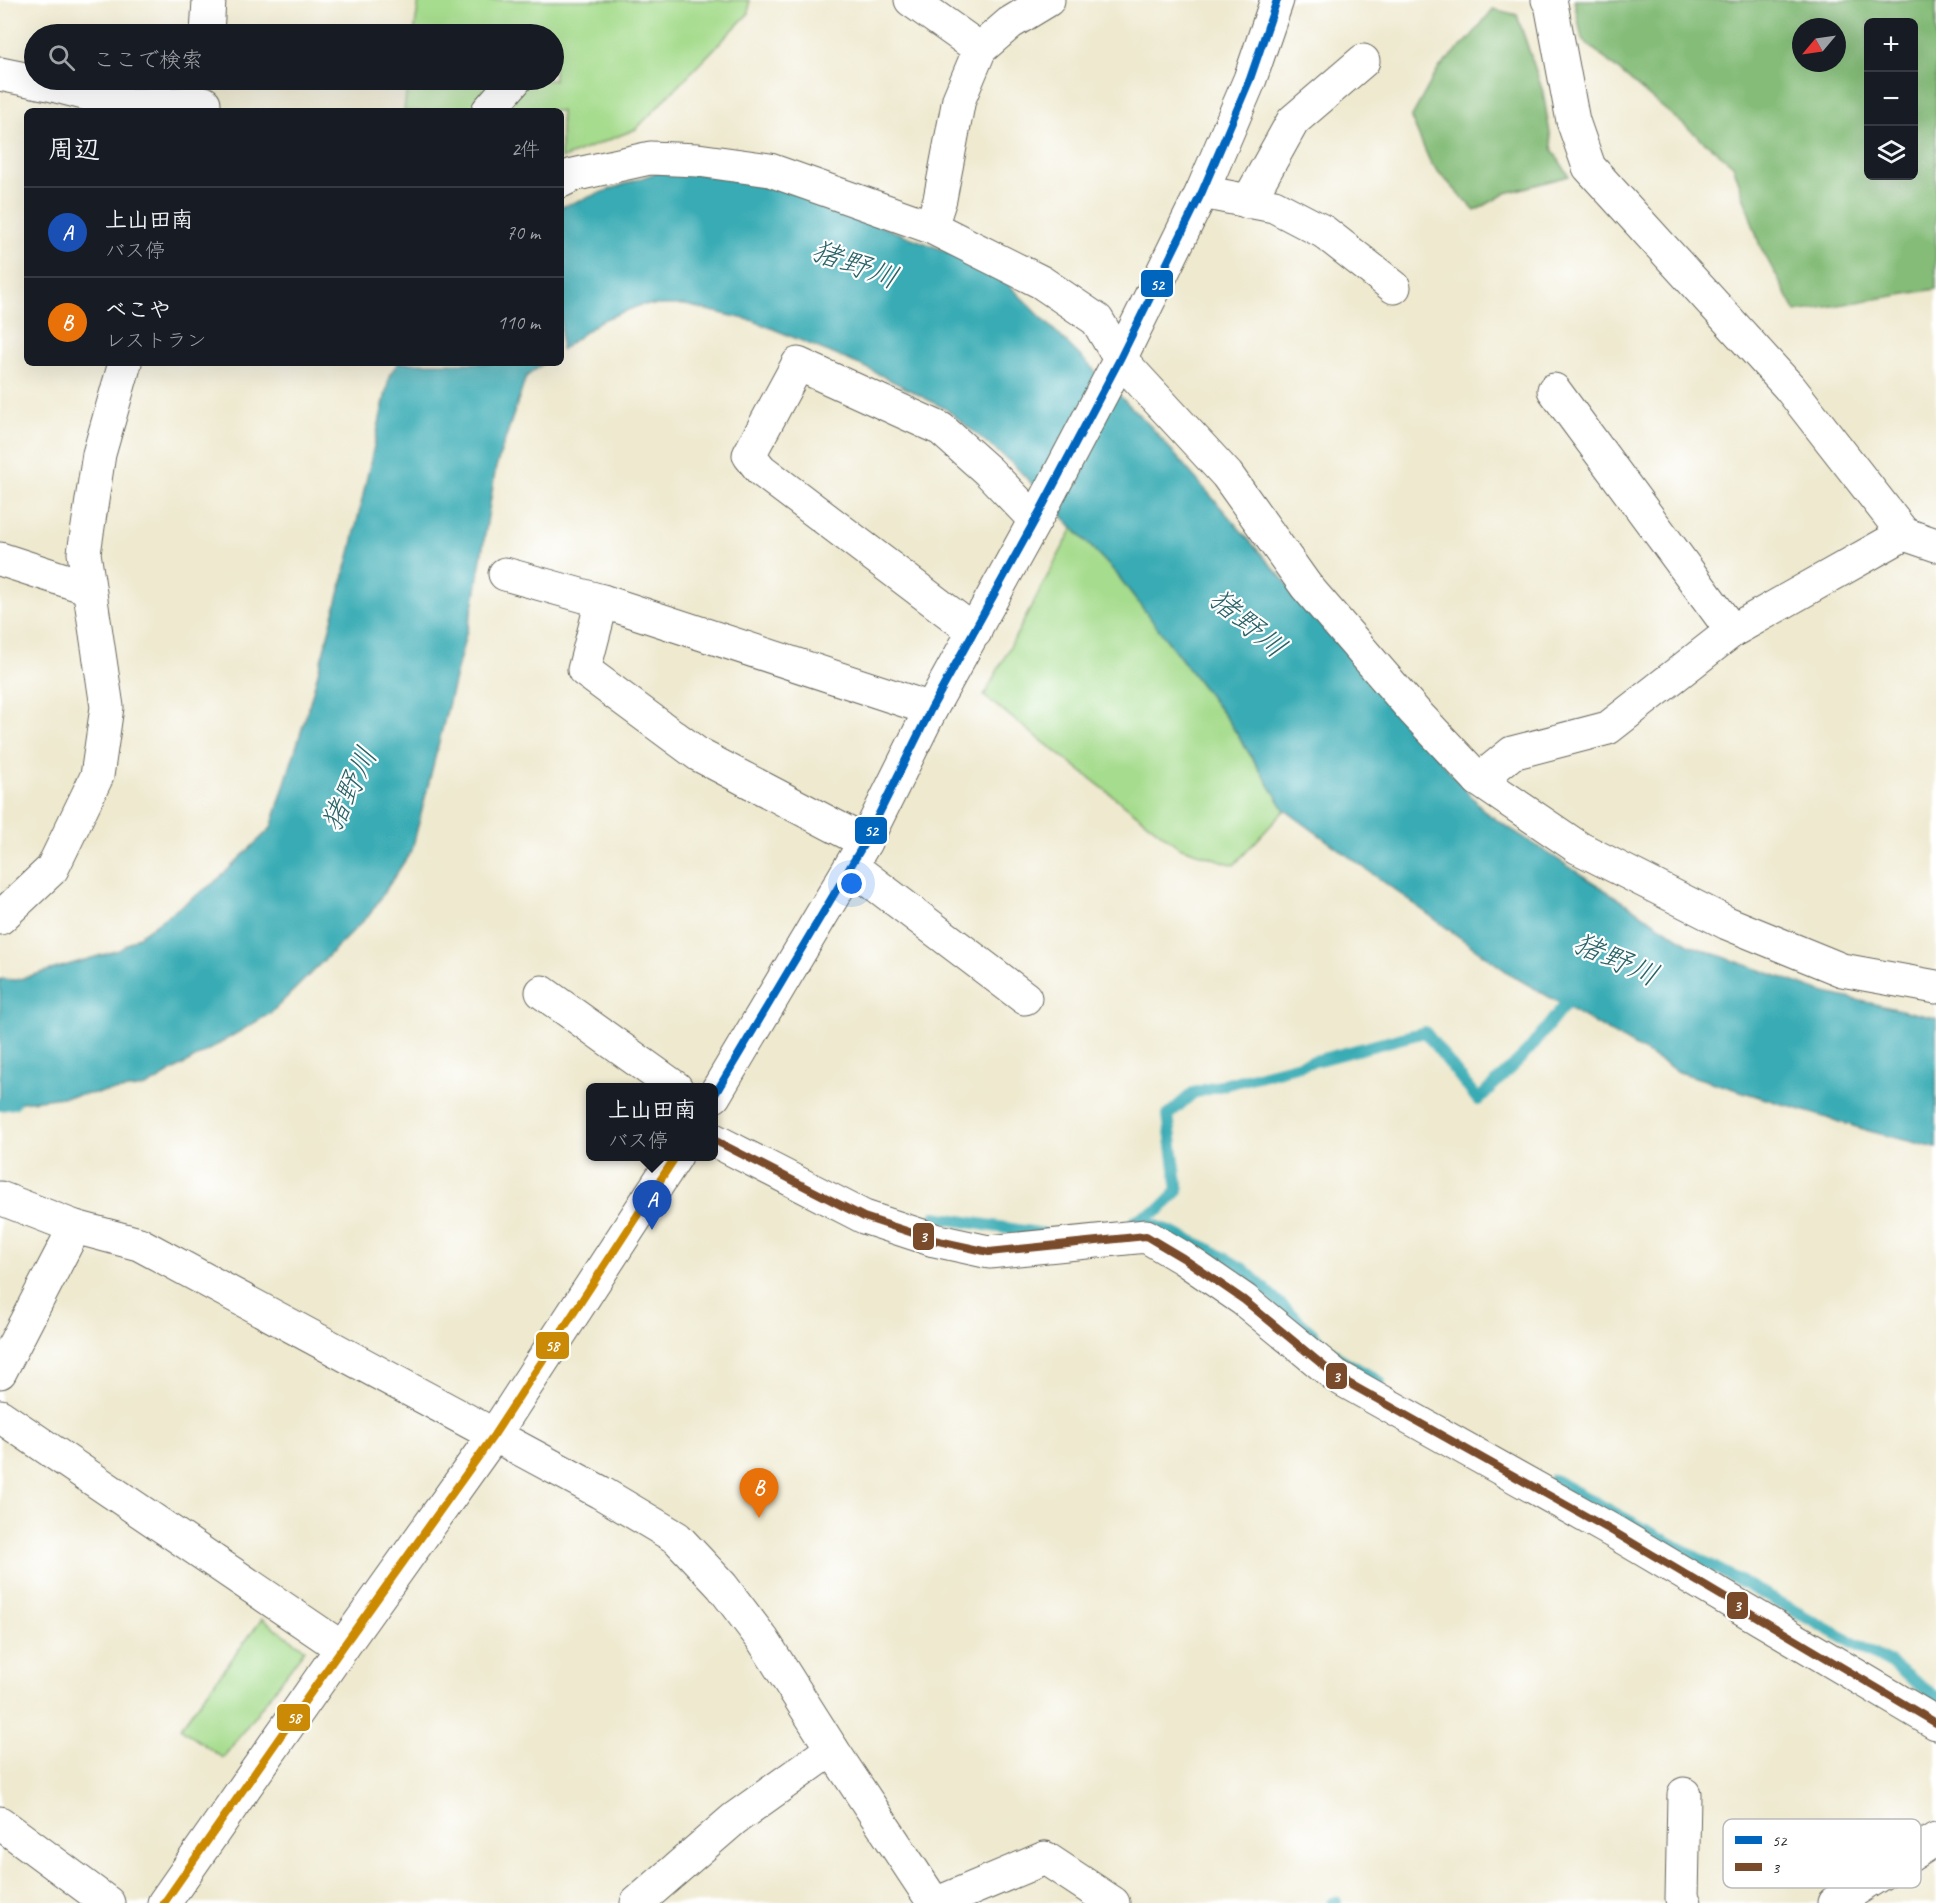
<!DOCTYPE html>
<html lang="ja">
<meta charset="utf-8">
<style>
:root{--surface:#171b24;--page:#242831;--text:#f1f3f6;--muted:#9ea1a6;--line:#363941;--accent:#ea580c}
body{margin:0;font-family:Caveat,"Klee One",sans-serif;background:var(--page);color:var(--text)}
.controls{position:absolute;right:18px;top:18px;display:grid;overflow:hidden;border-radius:9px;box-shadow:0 6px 24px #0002}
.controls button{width:54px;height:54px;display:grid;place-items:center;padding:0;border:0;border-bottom:2px solid var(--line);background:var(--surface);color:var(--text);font:30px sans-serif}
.compass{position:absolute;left:1792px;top:18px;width:54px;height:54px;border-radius:50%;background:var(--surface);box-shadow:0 6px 24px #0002;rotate:241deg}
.you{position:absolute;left:852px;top:884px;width:21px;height:21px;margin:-15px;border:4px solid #fff;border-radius:50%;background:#1a73e8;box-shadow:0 0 0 9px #1a73e833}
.badge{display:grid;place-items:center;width:39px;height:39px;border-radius:50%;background:var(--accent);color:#fff;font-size:20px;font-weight:700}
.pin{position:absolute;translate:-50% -50px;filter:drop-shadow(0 2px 3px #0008)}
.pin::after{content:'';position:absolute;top:32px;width:21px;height:18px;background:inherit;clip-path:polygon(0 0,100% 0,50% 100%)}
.popup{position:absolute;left:586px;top:1083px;width:132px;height:78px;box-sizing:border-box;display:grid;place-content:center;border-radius:9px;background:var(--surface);filter:drop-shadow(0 2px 4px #0005);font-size:20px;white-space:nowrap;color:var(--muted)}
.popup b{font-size:22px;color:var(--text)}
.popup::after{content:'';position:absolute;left:50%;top:100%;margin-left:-12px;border:12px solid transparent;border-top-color:var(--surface)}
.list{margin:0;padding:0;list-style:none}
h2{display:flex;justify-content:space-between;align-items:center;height:78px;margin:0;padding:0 24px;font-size:26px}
h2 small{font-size:20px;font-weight:400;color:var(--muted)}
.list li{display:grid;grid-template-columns:39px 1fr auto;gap:18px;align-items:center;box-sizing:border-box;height:90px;padding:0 24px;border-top:2px solid var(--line)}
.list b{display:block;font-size:22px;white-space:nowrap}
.list p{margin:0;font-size:20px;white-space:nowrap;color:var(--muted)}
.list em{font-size:20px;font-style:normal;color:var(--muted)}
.icon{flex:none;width:33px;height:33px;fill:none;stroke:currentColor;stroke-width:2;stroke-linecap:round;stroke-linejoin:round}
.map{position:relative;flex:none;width:1936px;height:1903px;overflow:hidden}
.search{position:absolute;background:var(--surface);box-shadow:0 6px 24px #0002;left:24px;top:24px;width:540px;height:66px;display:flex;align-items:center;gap:15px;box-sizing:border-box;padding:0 21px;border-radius:33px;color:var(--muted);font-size:22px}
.panel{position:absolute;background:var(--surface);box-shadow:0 6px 24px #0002;left:24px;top:108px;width:540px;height:258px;border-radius:9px}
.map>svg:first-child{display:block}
.green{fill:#a6dc8d;stroke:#617c54;stroke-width:1.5}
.forest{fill:#84bc78;stroke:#506c4a;stroke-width:1.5;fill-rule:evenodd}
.water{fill:#39abb4;stroke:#2a6468;stroke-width:1.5}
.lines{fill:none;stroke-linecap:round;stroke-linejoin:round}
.stream{stroke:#39abb4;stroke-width:12}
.minor-casing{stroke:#66645b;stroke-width:35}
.tertiary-casing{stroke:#66645b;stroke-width:35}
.minor{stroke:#fff;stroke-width:33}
.tertiary{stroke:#fff;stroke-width:33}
.bus-1-casing{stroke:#fff;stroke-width:12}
.bus-2-casing{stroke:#fff;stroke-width:12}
.bus-3-casing{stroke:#fff;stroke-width:12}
.bus-1{stroke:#0065bd;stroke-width:8}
.bus-2{stroke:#7a4b2a;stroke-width:8}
.bus-3{stroke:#cb8a06;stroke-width:8}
.labels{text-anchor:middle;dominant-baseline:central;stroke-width:4.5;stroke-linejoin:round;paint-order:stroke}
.water-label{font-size:30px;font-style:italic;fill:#2a6468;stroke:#fff}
.key{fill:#fff;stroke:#bbb;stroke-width:1.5}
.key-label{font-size:16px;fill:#1c1c1c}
.line-badge{stroke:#fff;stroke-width:2}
.badge-label{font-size:16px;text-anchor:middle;font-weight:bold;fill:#fff}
</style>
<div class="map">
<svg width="1936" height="1903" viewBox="0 0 1936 1903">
<rect width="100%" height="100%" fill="#fff"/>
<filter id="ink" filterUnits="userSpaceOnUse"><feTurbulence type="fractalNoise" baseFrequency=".0167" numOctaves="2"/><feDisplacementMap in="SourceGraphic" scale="12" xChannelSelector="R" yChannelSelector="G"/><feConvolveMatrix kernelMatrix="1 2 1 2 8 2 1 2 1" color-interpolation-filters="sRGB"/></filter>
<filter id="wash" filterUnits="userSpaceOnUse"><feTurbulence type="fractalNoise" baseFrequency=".008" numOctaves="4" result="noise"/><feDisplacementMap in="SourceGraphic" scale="24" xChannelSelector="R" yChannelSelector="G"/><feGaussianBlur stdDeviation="1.35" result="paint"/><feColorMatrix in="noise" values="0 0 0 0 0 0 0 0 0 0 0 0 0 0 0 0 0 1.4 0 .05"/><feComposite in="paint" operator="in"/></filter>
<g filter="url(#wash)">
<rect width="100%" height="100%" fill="#eee9cf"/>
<!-- green -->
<g class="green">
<polygon points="419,0 749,0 749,13 636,129 561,159 561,111 404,111 408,80 554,80 554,34 414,34"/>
<polygon points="1073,528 1116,573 1230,723 1285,810 1234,865 1179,847 984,696"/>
<polygon points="262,1619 305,1649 223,1758 180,1728"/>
</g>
<!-- forest -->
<g class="forest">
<path d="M1574,0H1936V289L1796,312L1760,246L1733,165L1651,98L1582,39ZM1868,22H1914V176H1868ZM1801,27H1837V63H1801Z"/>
<polygon points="1493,9 1517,15 1543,92 1553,151 1569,176 1506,193 1475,211 1431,164 1411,118 1438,69 1469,39"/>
</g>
<!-- water -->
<g class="water">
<polygon points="669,168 783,189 993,269 1151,427 1486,813 1690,945 1822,992 1936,1018 1936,1148 1869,1131 1679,1072 1513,976 1285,810 1230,723 1116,573 1014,465 946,409 867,368 754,321 685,305 641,305 600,321 561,350 561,207"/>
<polygon points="398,363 544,363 526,377 496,467 474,602 412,850 370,914 271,1013 146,1087 14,1103 0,1101 0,979 16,980 119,950 215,882 271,828 309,706 351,549 390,374"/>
</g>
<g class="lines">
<!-- stream -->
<g class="stream">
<polyline points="135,80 166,87"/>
<polyline points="0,1105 14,1103"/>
<polyline points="935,1217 1044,1234"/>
<polyline points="1140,1219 1207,1248 1243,1269 1337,1357 1380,1382"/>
<polyline points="1135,1220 1159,1210 1178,1191 1168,1115 1193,1093 1425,1032 1478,1100 1528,1051 1574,993"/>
<polyline points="1554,1480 1890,1663 1936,1697"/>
<polyline points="1332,1903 1336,1902"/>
</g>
</g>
</g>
<g filter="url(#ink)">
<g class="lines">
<defs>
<g id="minor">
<polyline points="911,0 980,49"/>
<polyline points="1548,0 1551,4 1573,121 1589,167 1790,388 1904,534 1936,545"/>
<polyline points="207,34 209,0"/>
<polyline points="0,74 49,84 130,105 204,103"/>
<polyline points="488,111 515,80"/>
<polyline points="561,181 573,175 650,158 698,160 770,170 931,227 1041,282 1097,320 1120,359 1227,475 1306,586 1414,711 1479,780 1579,848 1727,923 1842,970 1936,987"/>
<polyline points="1202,192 1274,206 1324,232 1394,287"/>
<polyline points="1248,202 1293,121 1363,61"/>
<polyline points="931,227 940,199 959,99 980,49 1010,23 1048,0"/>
<polyline points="1554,390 1732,631"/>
<polyline points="0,559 89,588"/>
<polyline points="505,574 602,601 931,709"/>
<polyline points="602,601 584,670 699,755 865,842"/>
<polyline points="975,632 761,470 749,455 798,364 941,429 988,471 1035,520"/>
<polyline points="1479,780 1512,753 1608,728 1732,631 1904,534"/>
<polyline points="851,866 1025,998"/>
<polyline points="0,918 52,869 97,776 107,707 84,553 99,454 125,363"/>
<polyline points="542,992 676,1088"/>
<polyline points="714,1140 864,1217 934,1240 989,1252 1146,1236 1183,1258 1244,1300 1336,1376 1614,1532 1936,1723"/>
<polyline points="0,1372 75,1227"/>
<polyline points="0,1416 342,1648"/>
<polyline points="1684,1794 1682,1899 1685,1903"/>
<polyline points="0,1823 108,1903"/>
<polyline points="637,1903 734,1819 832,1749"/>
<polyline points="938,1903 1045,1858 1113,1903"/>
<polyline points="1834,1903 1936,1839"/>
</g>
<g id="tertiary">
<polyline points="714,1096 865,842 931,709 1040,511 1120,359 1202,192 1250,79 1277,0"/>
<polyline points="0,1198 75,1227 139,1244 600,1492 677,1538 722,1586 763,1640 832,1749 934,1903"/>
<polyline points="164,1903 342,1648 494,1435 676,1156"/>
</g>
</defs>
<!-- minor casing -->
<use href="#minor" class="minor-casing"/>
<!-- tertiary casing -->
<use href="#tertiary" class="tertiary-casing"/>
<!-- minor -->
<use href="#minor" class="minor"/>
<!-- tertiary -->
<use href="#tertiary" class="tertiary"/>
<defs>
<polyline id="bus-1" points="714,1096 865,842 931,709 1040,511 1120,359 1202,192 1250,79 1277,0"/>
<polyline id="bus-2" points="714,1140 864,1217 934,1240 989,1252 1146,1236 1183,1258 1244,1300 1336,1376 1614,1532 1936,1723"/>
<polyline id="bus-3" points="164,1903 342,1648 494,1435 676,1156"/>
</defs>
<!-- bus-1 casing -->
<use href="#bus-1" class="bus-1-casing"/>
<!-- bus-2 casing -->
<use href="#bus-2" class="bus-2-casing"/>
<!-- bus-3 casing -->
<use href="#bus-3" class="bus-3-casing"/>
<!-- bus-1 -->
<use href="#bus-1" class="bus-1"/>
<!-- bus-2 -->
<use href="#bus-2" class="bus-2"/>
<!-- bus-3 -->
<use href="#bus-3" class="bus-3"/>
</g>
</g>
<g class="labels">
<!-- water labels -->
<g class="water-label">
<text transform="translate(855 264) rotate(20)">猪野川</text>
<text transform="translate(1248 623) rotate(40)">猪野川</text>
<text transform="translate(349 789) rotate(-64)">猪野川</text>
<text transform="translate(1616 959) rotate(24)">猪野川</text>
</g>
</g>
<!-- legend -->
<rect x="1723" y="1819" width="198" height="69" rx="9" class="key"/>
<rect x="1735" y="1836" width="27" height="8" fill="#0065bd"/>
<rect x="1735" y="1863" width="27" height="8" fill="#7a4b2a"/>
<g class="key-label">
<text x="1772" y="1846">52</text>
<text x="1772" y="1873">3</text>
</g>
<g class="line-badge">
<rect x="1140" y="269" width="34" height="29" rx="6" fill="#0065bd"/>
<rect x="854" y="816" width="34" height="29" rx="6" fill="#0065bd"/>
<rect x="912" y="1222" width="23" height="29" rx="6" fill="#7a4b2a"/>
<rect x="535" y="1331" width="35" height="29" rx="6" fill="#cb8a06"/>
<rect x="1325" y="1362" width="23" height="28" rx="6" fill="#7a4b2a"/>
<rect x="1726" y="1591" width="23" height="29" rx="6" fill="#7a4b2a"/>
<rect x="276" y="1703" width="35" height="29" rx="6" fill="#cb8a06"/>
</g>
<g class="badge-label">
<text x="1157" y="290">52</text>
<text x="871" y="836">52</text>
<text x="923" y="1242">3</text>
<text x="552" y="1351">58</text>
<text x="1336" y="1382">3</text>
<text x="1737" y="1611">3</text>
<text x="294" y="1723">58</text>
</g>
</svg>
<div class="controls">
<button>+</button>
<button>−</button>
<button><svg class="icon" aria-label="layers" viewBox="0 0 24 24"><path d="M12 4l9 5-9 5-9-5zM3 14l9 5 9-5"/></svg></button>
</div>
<svg class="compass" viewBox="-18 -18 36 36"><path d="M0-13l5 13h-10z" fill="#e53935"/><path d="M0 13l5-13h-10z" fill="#9ea1a6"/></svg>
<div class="you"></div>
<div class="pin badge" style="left:652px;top:1230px;background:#1a4fb4">A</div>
<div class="popup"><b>上山田南</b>バス停</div>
<div class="pin badge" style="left:759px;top:1518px;background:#e8710a">B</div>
<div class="search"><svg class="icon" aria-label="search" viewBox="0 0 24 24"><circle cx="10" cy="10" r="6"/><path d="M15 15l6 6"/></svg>ここで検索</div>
<section class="panel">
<h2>周辺<small>2件</small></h2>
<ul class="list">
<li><span class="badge" style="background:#1a4fb4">A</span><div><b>上山田南</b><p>バス停</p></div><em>70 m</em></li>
<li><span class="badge" style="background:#e8710a">B</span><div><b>べこや</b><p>レストラン</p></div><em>110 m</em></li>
</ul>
</section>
</div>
